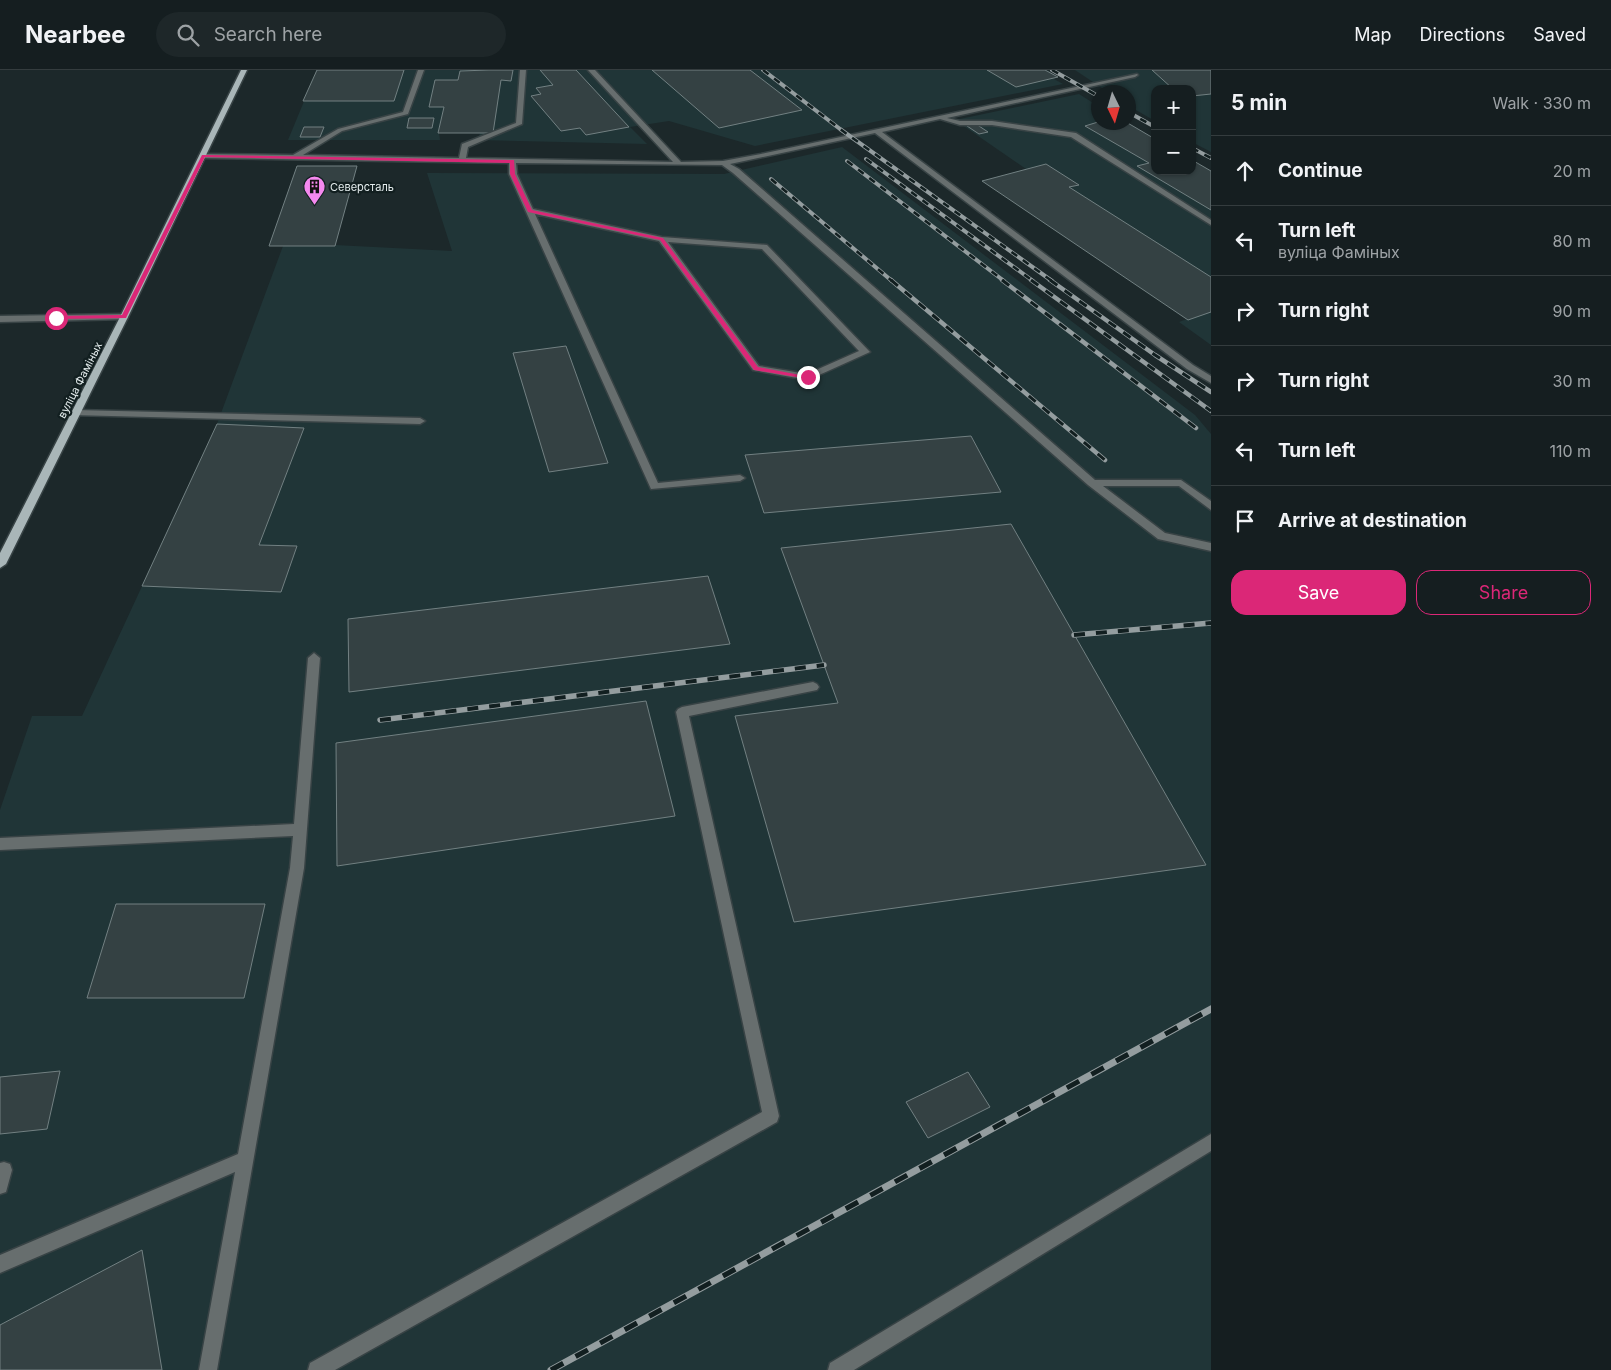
<!DOCTYPE html>
<meta charset="utf-8">
<style>
:root{--surface:#151e20;--page:#1e2729;--text:#f1f3f6;--muted:#9da2a5;--line:#343c3e;--accent:#db2777}
body{margin:0;font-family:Inter,sans-serif;background:var(--page);color:var(--text)}
.controls{position:absolute;right:15px;top:15px;display:grid;overflow:hidden;border-radius:10px;box-shadow:0 1px 4px #0004}
.controls button{width:45px;height:45px;display:grid;place-items:center;padding:0;border:0;border-bottom:1px solid var(--line);background:var(--surface);color:var(--text);font:25px sans-serif}
.compass{position:absolute;left:1091px;top:15px;width:45px;height:45px;border-radius:50%;background:var(--surface);box-shadow:0 1px 4px #0004;rotate:175deg}
.stop{position:absolute;width:15px;height:15px;margin:-11px;border:4px solid #db2777;border-radius:50%;background:#fff}
.stop.end{background:#db2777;border-color:#fff;box-shadow:0 1px 5px #0008}
.list{margin:0;padding:0;list-style:none}
h2{display:flex;justify-content:space-between;align-items:center;height:65px;margin:0;padding:0 20px;font-size:21px}
h2 small{font-size:16px;font-weight:400;color:var(--muted)}
.list li{display:grid;grid-template-columns:32px 1fr auto;gap:15px;align-items:center;box-sizing:border-box;height:70px;padding:0 20px;border-top:1px solid var(--line)}
.list b{display:block;font-size:19px;white-space:nowrap}
.list p{margin:0;font-size:16px;white-space:nowrap;color:var(--muted)}
.list em{font-size:16px;font-style:normal;color:var(--muted)}
.actions{display:flex;gap:10px;padding:15px 20px}
.actions a{flex:1;padding:11px 0;border:1px solid var(--accent);border-radius:15px;text-align:center;font-size:18px;color:var(--accent)}
.actions .main{background:var(--accent);color:#fff}
.icon{flex:none;width:28px;height:28px;fill:none;stroke:currentColor;stroke-width:2;stroke-linecap:round;stroke-linejoin:round}
.map{position:relative;flex:none;width:1211px;height:1300px;overflow:hidden}
header{display:flex;align-items:center;gap:30px;box-sizing:border-box;height:70px;padding:0 25px;background:var(--surface);border-bottom:1px solid var(--line)}
header strong{font-size:24px}
nav{display:flex;gap:28px;margin-inline-start:auto;font-size:18px}
.search{width:350px;height:45px;background:var(--page);display:flex;align-items:center;gap:12px;box-sizing:border-box;padding:0 18px;border-radius:28px;color:var(--muted);font-size:19px}
main{display:flex}
aside{flex:1;background:var(--surface)}
.map>svg:first-child{display:block}
.built{fill:#203537}
.building{fill:#344143;stroke:#728082}
.lines{fill:none;stroke-linecap:round;stroke-linejoin:round}
.minor-casing{stroke:#384345;stroke-width:3}
.major-casing{stroke:#384345;stroke-width:3}
.minor{fill:#676e6e;fill-rule:evenodd}
.major{fill:#a9b6b8;fill-rule:evenodd}
.rail-far3-casing{stroke:#949d9f;stroke-width:4}
.rail-far2-casing{stroke:#949d9f;stroke-width:4.5}
.rail-far1-casing{stroke:#949d9f;stroke-width:5.5}
.rail-casing{stroke:#949d9f;stroke-width:7}
.rail-far3{stroke:#121f20;stroke-width:2.5;stroke-dasharray:7;stroke-linecap:butt}
.rail-far2{stroke:#121f20;stroke-width:3;stroke-dasharray:9;stroke-linecap:butt}
.rail-far1{stroke:#121f20;stroke-width:4;stroke-dasharray:11;stroke-linecap:butt}
.rail{stroke:#121f20;stroke-width:5;stroke-dasharray:14;stroke-linecap:butt}
.route{fill:#db2777}
.labels{text-anchor:middle;dominant-baseline:central;stroke-width:4.5;stroke-linejoin:round;paint-order:stroke}
.far-poi-label{font-size:11px;fill:#e4eced;stroke:#121f20;text-anchor:start}
.far-street-label{font-size:11px;fill:#e4eced;stroke:#121f20}
</style>
<header>
<strong>Nearbee</strong>
<div class="search"><svg class="icon" aria-label="search" viewBox="0 0 24 24"><circle cx="10" cy="10" r="6"/><path d="M15 15l6 6"/></svg>Search here</div>
<nav><a>Map</a><a>Directions</a><a>Saved</a></nav>
</header>
<main>
<div class="map">
<svg width="1211" height="1300" viewBox="0 0 1211 1300">
<rect width="100%" height="100%" fill="#1c282a"/>
<!-- built -->
<g class="built">
<polygon points="317,0 1045,0 1058,7 1054,9 1063,14 755,76 669,51 630,57 647,74 478,70 480,63 439,63 440,70 288,70"/>
<polygon points="1075,0 1211,0 1211,82 1192,72 1192,19 1155,19 1155,51 1129,36 1128,22 1108,22"/>
<polygon points="1079,24 1098,36 1098,52 1126,53 1155,69 1155,101 1192,101 1192,90 1211,101 1211,275 1179,252 1187,249 982,111 1026,99 955,50"/>
<polygon points="842,77 1195,345 1211,364 1211,1300 0,1300 0,740 32,646 82,646 217,354 283,176 269,176 297,96 357,96 335,175 452,181 427,103 724,104"/>
</g>
<!-- building -->
<g class="building">
<polygon points="317,0 404,0 394,31 303,31"/>
<polygon points="489,0 513,0 511,11 501,10 493,63 438,63 444,37 429,37 435,10 458,10 460,1"/>
<polygon points="540,0 576,0 629,57 586,65 580,58 561,61 531,26 541,24 536,18 553,15"/>
<polygon points="652,0 750,0 802,40 719,58"/>
<polygon points="987,0 1045,0 1058,7 1016,17"/>
<polygon points="1152,0 1211,0 1211,24 1192,26 1192,19 1173,19"/>
<polygon points="409,48 434,48 432,58 407,58"/>
<polygon points="1098,52 1126,52 1155,69 1155,101 1192,101 1192,90 1211,101 1211,140 1137,96 1149,93 1085,56"/>
<polygon points="976,54 988,62 979,64 967,56"/>
<polygon points="304,57 324,57 320,67 300,67"/>
<polygon points="1046,94 1079,115 1069,117 1211,207 1211,242 1188,250 982,111"/>
<polygon points="297,96 357,96 335,176 269,176"/>
<polygon points="566,276 608,393 549,402 513,283"/>
<polygon points="217,354 304,358 259,475 297,476 281,522 142,516"/>
<polygon points="971,366 1001,422 764,443 745,385"/>
<polygon points="1011,454 1206,795 794,852 735,646 838,633 781,478"/>
<polygon points="708,506 730,574 349,622 348,549"/>
<polygon points="646,631 675,746 337,796 336,673"/>
<polygon points="116,834 265,834 244,928 87,928"/>
<polygon points="60,1001 47,1059 0,1064 0,1007"/>
<polygon points="968,1002 990,1037 928,1068 906,1032"/>
<polygon points="142,1180 162,1300 0,1300 0,1255"/>
</g>
<g class="lines">
<defs>
<g id="minor">
<path d="M418,0H424L408,44L342,61L303,85L459,88L462,74L516,53L520,0H526L522,54L468,77L466,88L673,92L588,0H595L681,92L723,91L761,84L1137,4L1138,5L1135,7L947,48L960,51H992L1076,63L1211,150V155L1071,67L992,55H960L940,49L882,62L1193,295L1211,306V313L1187,299L875,63L730,94L739,99L1095,410H1181L1211,431V440L1179,416H1103L1165,463L1211,473V481L1158,469L1088,415L733,103L722,95L516,93L517,104L533,139L662,167L767,175L870,282L808,310L753,300L659,171L535,144L658,413L740,405L745,408L740,411L651,419L509,104V93L203,88L199,86L203,84L293,85L338,59L403,42ZM668,172L762,179L859,281L807,304L759,296Z"/>
<polygon points="124,244 128,247 127,249 0,252 0,246"/>
<polygon points="75,340 420,348 425,351 420,354 72,345 72,341"/>
<polygon points="314,583 320,588 304,798 217,1300 199,1300 235,1102 0,1203 0,1185 238,1084 290,798 293,766 0,780 0,768 294,754 308,588"/>
<polygon points="813,612 817,614 819,617 817,620 689,646 779,1046 777,1052 335,1300 308,1300 310,1293 762,1042 676,642 678,639 682,637"/>
<polygon points="1211,1064 1211,1081 854,1300 828,1300 830,1293"/>
<polygon points="4,1092 10,1094 12,1100 6,1122 0,1124 0,1093"/>
</g>
<polygon id="major" points="241,0 247,0 128,247 6,494 0,498 0,483 120,247"/>
</defs>
<!-- minor casing -->
<use href="#minor" class="minor-casing"/>
<!-- major casing -->
<use href="#major" class="major-casing"/>
<!-- minor -->
<use href="#minor" class="minor"/>
<!-- major -->
<use href="#major" class="major"/>
<defs>
<g id="rail-far3">
<polyline points="763,0 840,59 1052,211"/>
<polyline points="1052,0 1098,26"/>
<polyline points="1128,42 1155,57"/>
<polyline points="1192,78 1211,88"/>
<polyline points="866,89 1033,211"/>
<polyline points="847,91 1004,211"/>
<polyline points="771,109 892,211"/>
</g>
<g id="rail-far2">
<polyline points="891,210 1105,390"/>
<polyline points="1002,210 1196,358"/>
<polyline points="1031,210 1211,341"/>
<polyline points="1050,210 1155,285 1211,322"/>
</g>
<g id="rail-far1">
<polyline points="1074,565 1211,553"/>
<polyline points="380,650 824,595"/>
</g>
<polyline id="rail" points="551,1300 1211,939"/>
</defs>
<!-- rail-far3 casing -->
<use href="#rail-far3" class="rail-far3-casing"/>
<!-- rail-far2 casing -->
<use href="#rail-far2" class="rail-far2-casing"/>
<!-- rail-far1 casing -->
<use href="#rail-far1" class="rail-far1-casing"/>
<!-- rail casing -->
<use href="#rail" class="rail-casing"/>
<!-- rail-far3 -->
<use href="#rail-far3" class="rail-far3"/>
<!-- rail-far2 -->
<use href="#rail-far2" class="rail-far2"/>
<!-- rail-far1 -->
<use href="#rail-far1" class="rail-far1"/>
<!-- rail -->
<use href="#rail" class="rail"/>
</g>
<!-- route -->
<polygon class="route" points="202,85 514,90 515,104 532,140 663,168 758,297 811,307 808,309 754,300 660,170 528,142 510,104 510,93 205,87 126,248 54,249 56,246 122,245"/>
<!-- icons -->
<defs>
<symbol id="building-pin" viewBox="-11 -11 22 30"><path d="M0 17L-7.5 6A9.5 9.5 0 1 1 7.5 6Z" fill="#f589ef" stroke="#121f20"/><path d="M-4-6H4V6H1V3H-1V6H-4ZM-2.5-4.3h1.7v1.8h-1.7ZM.8-4.3h1.7v1.8H.8ZM-2.5-1h1.7V.8h-1.7ZM.8-1h1.7V.8H.8Z" fill="#111"/></symbol>
</defs>
<g fill-rule="evenodd">
<use href="#building-pin" x="302" y="104" width="25" height="34"/>
</g>
<g class="labels">
<!-- far-poi labels -->
<g class="far-poi-label">
<text x="330" y="117">Северсталь</text>
</g>
<!-- far-street labels -->
<g class="far-street-label">
<text transform="translate(80 310) rotate(-63)">вуліца Фаміных</text>
</g>
</g>
</svg>
<div class="controls">
<button>+</button>
<button>−</button>
</div>
<svg class="compass" viewBox="-18 -18 36 36"><path d="M0-13l5 13h-10z" fill="#e53935"/><path d="M0 13l5-13h-10z" fill="#9da2a5"/></svg>
<div class="stop" style="left:56px;top:248px"></div>
<div class="stop end" style="left:808px;top:307px"></div>
</div>
<aside>
<h2>5 min<small>Walk · 330 m</small></h2>
<ul class="list">
<li><svg class="icon" aria-label="ahead" viewBox="0 0 24 24"><path d="M12 20V5M6 11l6-6 6 6"/></svg><div><b>Continue</b></div><em>20 m</em></li>
<li><svg class="icon" aria-label="left" viewBox="0 0 24 24"><path d="M17 20v-9H6M10 6l-5 5 5 5"/></svg><div><b>Turn left</b><p>вуліца Фаміных</p></div><em>80 m</em></li>
<li><svg class="icon" aria-label="right" viewBox="0 0 24 24"><path d="M7 20v-9h11M14 6l5 5-5 5"/></svg><div><b>Turn right</b></div><em>90 m</em></li>
<li><svg class="icon" aria-label="right" viewBox="0 0 24 24"><path d="M7 20v-9h11M14 6l5 5-5 5"/></svg><div><b>Turn right</b></div><em>30 m</em></li>
<li><svg class="icon" aria-label="left" viewBox="0 0 24 24"><path d="M17 20v-9H6M10 6l-5 5 5 5"/></svg><div><b>Turn left</b></div><em>110 m</em></li>
<li><svg class="icon" aria-label="arrive" viewBox="0 0 24 24"><path d="M6 21V4h12l-3 4 3 4H6"/></svg><div><b>Arrive at destination</b></div></li>
</ul>
<div class="actions"><a class="main">Save</a><a>Share</a></div>
</aside>
</main>
